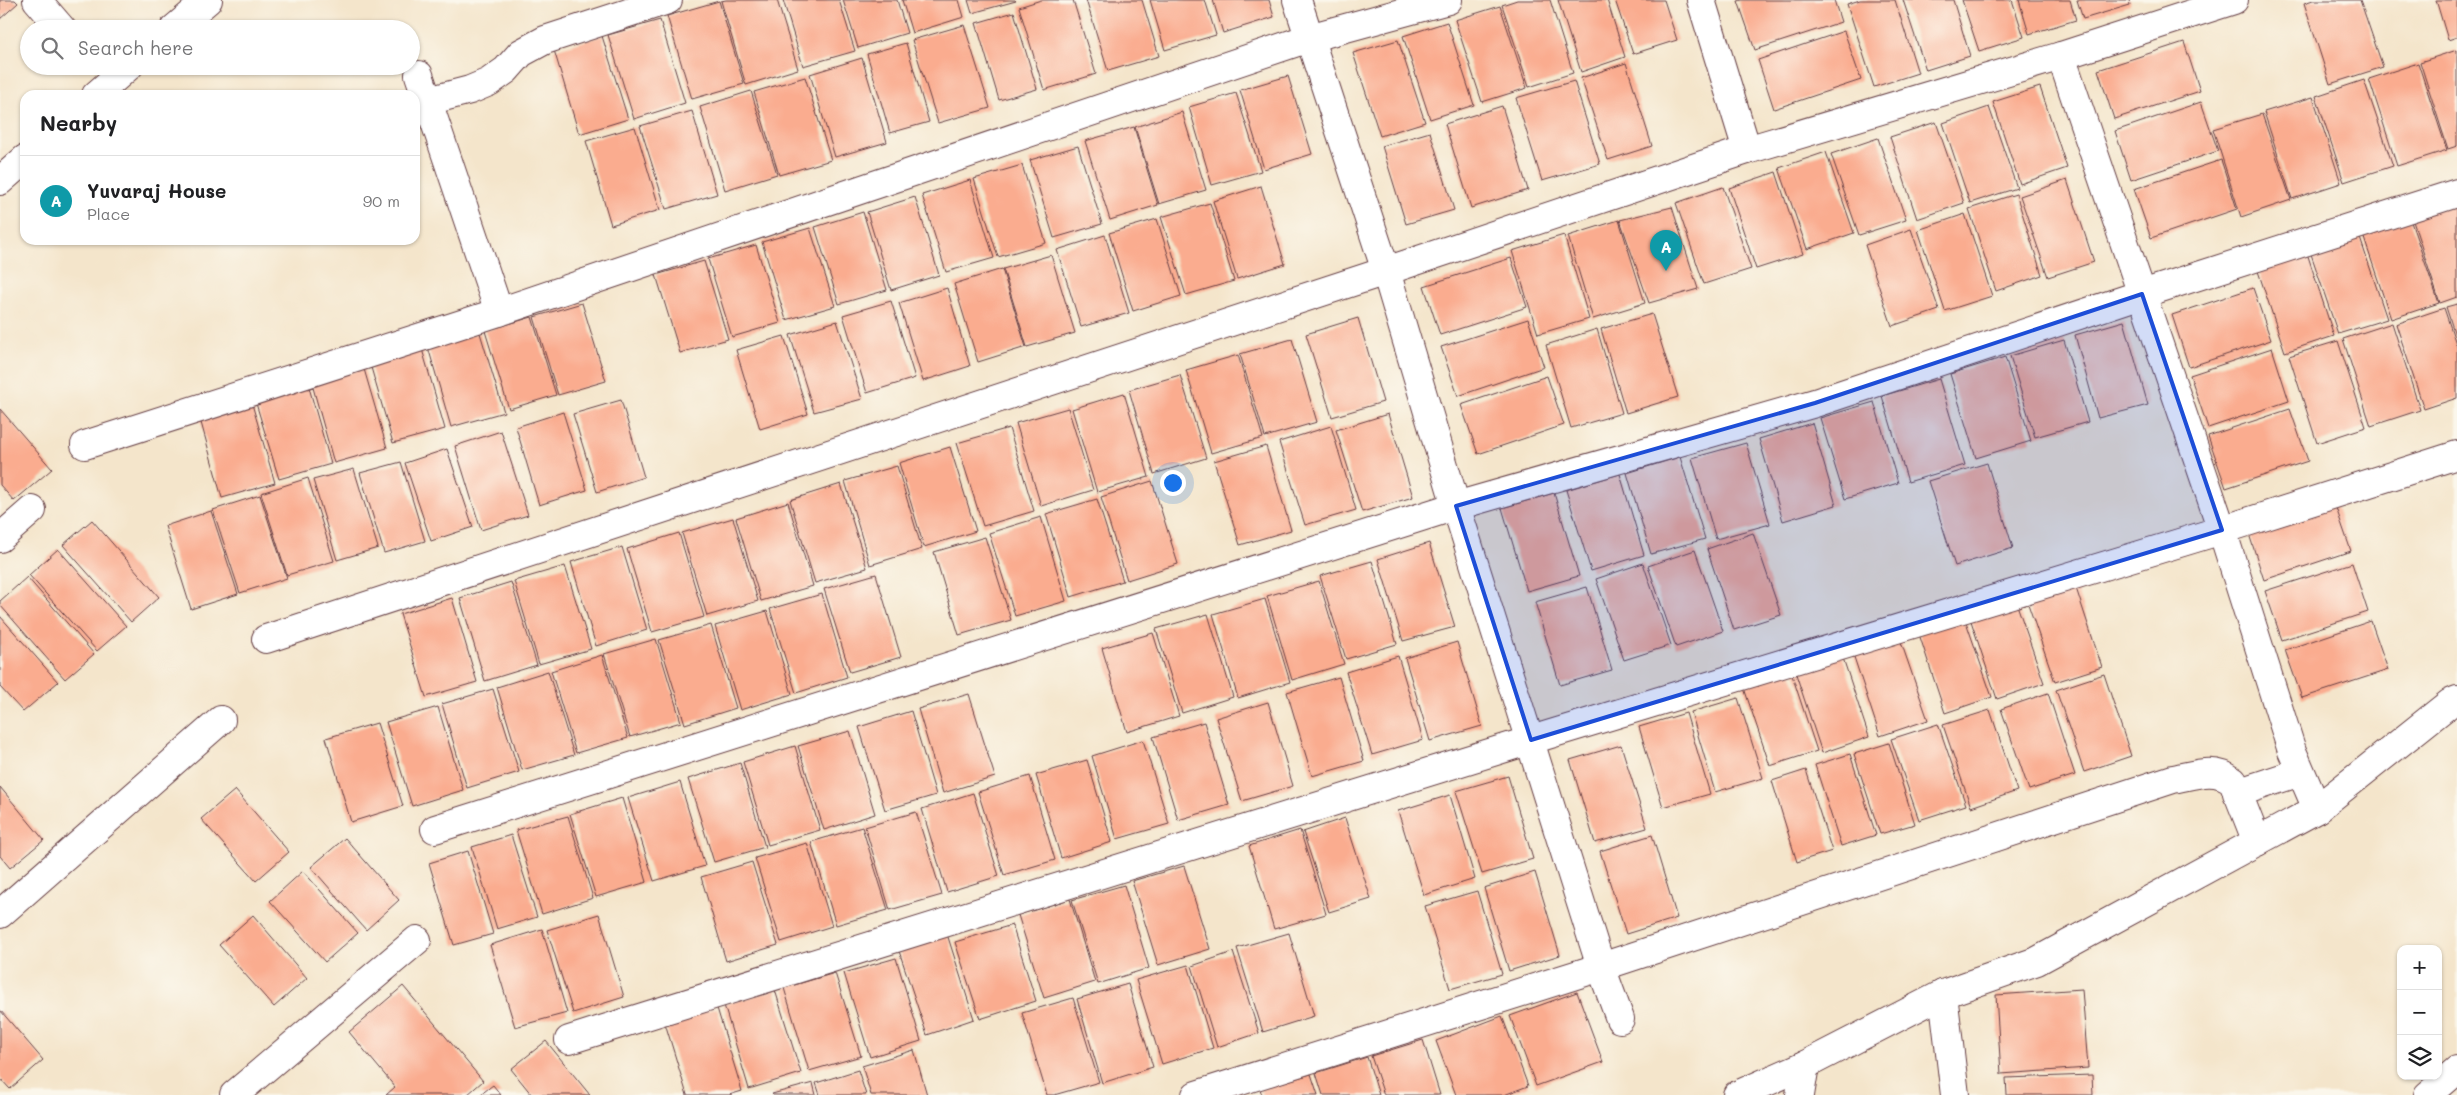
<!DOCTYPE html>
<meta charset="utf-8">
<style>
:root{--surface:#fff;--page:#f6f6f6;--text:#202124;--muted:#757577;--line:#e0e0e0;--accent:#ea580c}
body{margin:0;font-family:Mali,sans-serif;background:var(--page);color:var(--text)}
.controls{position:absolute;right:15px;bottom:15px;display:grid;overflow:hidden;border-radius:10px;box-shadow:0 1px 4px #0004}
.controls button{width:45px;height:45px;display:grid;place-items:center;padding:0;border:0;border-bottom:1px solid var(--line);background:var(--surface);color:var(--text);font:25px sans-serif}
.you{position:absolute;left:1172px;top:482px;width:18px;height:18px;margin:-12px;border:4px solid #fff;border-radius:50%;background:#1a73e8;box-shadow:0 0 0 8px #1a73e833}
.badge{display:grid;place-items:center;width:32px;height:32px;border-radius:50%;background:var(--accent);color:#fff;font-size:16px;font-weight:700}
.pin{position:absolute;translate:-50% -41px;filter:drop-shadow(0 1px 2px #0008)}
.pin::after{content:'';position:absolute;top:26px;width:18px;height:15px;background:inherit;clip-path:polygon(0 0,100% 0,50% 100%)}
.list{margin:0;padding:0;list-style:none}
h2{display:flex;justify-content:space-between;align-items:center;height:65px;margin:0;padding:0 20px;font-size:21px}
h2 small{font-size:16px;font-weight:400;color:var(--muted)}
.list li{display:grid;grid-template-columns:32px 1fr auto;gap:15px;align-items:center;box-sizing:border-box;height:90px;padding:0 20px;border-top:1px solid var(--line)}
.list b{display:block;font-size:19px;white-space:nowrap}
.list p{margin:0;font-size:16px;white-space:nowrap;color:var(--muted)}
.list em{font-size:16px;font-style:normal;color:var(--muted)}
.icon{flex:none;width:28px;height:28px;fill:none;stroke:currentColor;stroke-width:2;stroke-linecap:round;stroke-linejoin:round}
.map{position:relative;flex:none;width:2457px;height:1095px;overflow:hidden}
.search{position:absolute;background:var(--surface);box-shadow:0 1px 4px #0004;left:20px;top:20px;width:400px;height:55px;display:flex;align-items:center;gap:12px;box-sizing:border-box;padding:0 18px;border-radius:28px;color:var(--muted);font-size:19px}
.panel{position:absolute;background:var(--surface);box-shadow:0 1px 4px #0004;left:20px;top:90px;width:400px;height:155px;border-radius:15px}
.map>svg:first-child{display:block}
.building{fill:#faac8f}
.lines{fill:none;stroke-linecap:round;stroke-linejoin:round}
.minor-casing{stroke:#643d43;stroke-width:30}
.minor{stroke:#fff;stroke-width:28}
.marked{fill:#1d4ed8;fill-opacity:0.2;stroke:#1d4ed8;stroke-width:4;stroke-linejoin:round}
</style>
<div class="map">
<svg width="2457" height="1095" viewBox="0 0 2457 1095">
<rect width="100%" height="100%" fill="#fbf7ec"/>
<filter id="ink" filterUnits="userSpaceOnUse"><feTurbulence type="fractalNoise" baseFrequency=".02" numOctaves="2"/><feDisplacementMap in="SourceGraphic" scale="10" xChannelSelector="R" yChannelSelector="G"/><feConvolveMatrix kernelMatrix="1 2 1 2 8 2 1 2 1" color-interpolation-filters="sRGB"/></filter>
<filter id="wash" filterUnits="userSpaceOnUse"><feTurbulence type="fractalNoise" baseFrequency=".0096" numOctaves="4" result="noise"/><feDisplacementMap in="SourceGraphic" scale="20" xChannelSelector="R" yChannelSelector="G"/><feGaussianBlur stdDeviation="1.12" result="paint"/><feColorMatrix in="noise" values="0 0 0 0 0 0 0 0 0 0 0 0 0 0 0 0 0 1.4 0 .05"/><feComposite in="paint" operator="in"/></filter>
<g filter="url(#wash)">
<rect width="100%" height="100%" fill="#f4e5cb"/>
<g id="blocks">
<!-- building -->
<g class="building">
<polygon points="0,0 15,0 18,3 0,19"/>
<polygon points="726,0 777,0 798,69 746,85 721,1"/>
<polygon points="783,0 839,0 855,51 803,66"/>
<polygon points="843,0 897,0 907,33 858,48"/>
<polygon points="902,0 959,0 964,17 912,33"/>
<polygon points="968,0 1015,0 1016,1 972,13"/>
<polygon points="1041,0 1073,0 1096,74 1044,90 1019,7"/>
<polygon points="1086,0 1142,0 1159,56 1108,71"/>
<polygon points="1150,0 1205,0 1216,35 1165,50"/>
<polygon points="1213,0 1269,0 1274,17 1223,33"/>
<polygon points="1517,0 1550,0 1573,73 1529,87 1502,5"/>
<polygon points="1558,0 1607,0 1625,57 1581,72"/>
<polygon points="1615,0 1664,0 1677,40 1633,54"/>
<polygon points="1742,0 1834,0 1841,22 1755,50 1738,1"/>
<polygon points="1860,0 1895,0 1918,73 1874,87 1847,4"/>
<polygon points="1903,0 1953,0 1970,56 1926,70"/>
<polygon points="1962,0 2012,0 2024,37 1979,51"/>
<polygon points="2019,0 2070,0 2076,20 2029,34"/>
<polygon points="2077,0 2129,0 2130,5 2083,19"/>
<polygon points="2313,0 2360,0 2383,67 2330,84 2304,3"/>
<polygon points="2436,0 2457,0 2457,37 2448,40"/>
<polygon points="719,1 744,84 692,99 667,16"/>
<polygon points="1500,6 1527,88 1482,102 1455,20"/>
<polygon points="1014,12 1037,89 999,100 976,23"/>
<polygon points="660,20 685,103 634,119 608,35"/>
<polygon points="1447,22 1474,105 1430,119 1403,36"/>
<polygon points="964,25 990,108 938,123 912,40"/>
<polygon points="1844,31 1861,80 1774,109 1758,60"/>
<polygon points="602,36 628,119 579,134 554,50"/>
<polygon points="1398,40 1425,122 1380,136 1353,53"/>
<polygon points="2184,42 2200,91 2114,119 2098,70"/>
<polygon points="906,43 929,122 890,133 867,54"/>
<polygon points="2457,50 2457,146 2448,149 2420,62"/>
<polygon points="862,58 887,142 835,157 810,74"/>
<polygon points="1626,63 1652,146 1608,160 1581,78"/>
<polygon points="2418,63 2447,150 2397,166 2369,79"/>
<polygon points="1288,76 1312,154 1264,169 1240,90"/>
<polygon points="805,77 831,160 779,175 754,92"/>
<polygon points="2364,80 2393,166 2344,182 2316,96"/>
<polygon points="1574,81 1600,164 1542,181 1516,98"/>
<polygon points="2040,87 2067,168 2020,184 1993,102"/>
<polygon points="751,91 777,174 725,190 700,107"/>
<polygon points="1236,93 1261,171 1212,185 1189,107"/>
<polygon points="2313,97 2341,183 2292,199 2264,112"/>
<polygon points="2201,102 2218,151 2131,180 2115,131"/>
<polygon points="1502,106 1528,190 1471,208 1445,124"/>
<polygon points="1989,107 2017,188 1970,203 1943,123"/>
<polygon points="692,111 717,194 666,209 640,126"/>
<polygon points="1182,112 1206,190 1159,204 1135,127"/>
<polygon points="2262,114 2291,200 2241,217 2213,129"/>
<polygon points="1936,122 1964,203 1917,219 1890,137"/>
<polygon points="635,127 660,210 611,225 586,141"/>
<polygon points="1134,127 1158,205 1110,220 1085,141"/>
<polygon points="1430,132 1454,210 1406,224 1382,146"/>
<polygon points="1878,138 1906,220 1859,235 1831,154"/>
<polygon points="1078,146 1102,224 1054,238 1030,160"/>
<polygon points="1826,152 1854,233 1807,249 1779,168"/>
<polygon points="2221,160 2237,209 2151,238 2134,189"/>
<polygon points="1022,165 1046,243 998,257 974,179"/>
<polygon points="1776,172 1803,254 1756,269 1729,188"/>
<polygon points="970,180 994,258 946,272 922,195"/>
<polygon points="2067,180 2094,262 2048,277 2020,196"/>
<polygon points="1261,186 1285,264 1237,279 1213,201"/>
<polygon points="1723,187 1751,269 1704,284 1676,203"/>
<polygon points="2016,194 2042,275 1996,291 1969,209"/>
<polygon points="915,197 939,275 891,290 867,212"/>
<polygon points="1210,203 1234,281 1186,295 1161,217"/>
<polygon points="2457,204 2457,297 2440,303 2412,218"/>
<polygon points="1672,207 1698,289 1649,303 1620,220"/>
<polygon points="863,212 887,290 839,304 815,227"/>
<polygon points="1965,214 1992,296 1945,311 1918,230"/>
<polygon points="1157,219 1181,296 1133,311 1109,233"/>
<polygon points="2410,219 2439,303 2391,319 2363,235"/>
<polygon points="1619,220 1645,303 1593,319 1568,236"/>
<polygon points="810,228 835,306 786,320 762,242"/>
<polygon points="1911,229 1939,310 1892,326 1865,245"/>
<polygon points="2358,232 2387,319 2338,334 2309,248"/>
<polygon points="1105,235 1129,313 1081,327 1057,250"/>
<polygon points="1564,235 1589,319 1538,334 1512,251"/>
<polygon points="756,245 780,323 732,337 708,259"/>
<polygon points="2306,250 2334,336 2285,352 2256,265"/>
<polygon points="1051,255 1075,333 1027,347 1003,269"/>
<polygon points="1511,258 1527,307 1440,335 1424,286"/>
<polygon points="704,261 728,339 680,353 656,275"/>
<polygon points="1002,269 1026,347 978,362 954,284"/>
<polygon points="947,288 970,366 923,381 899,303"/>
<polygon points="2253,288 2271,340 2189,367 2172,315"/>
<polygon points="891,301 915,378 867,393 843,315"/>
<polygon points="582,303 606,381 558,395 534,317"/>
<polygon points="2457,304 2457,341 2446,307"/>
<polygon points="2444,308 2457,347 2457,398 2424,409 2396,324"/>
<polygon points="1652,314 1678,397 1626,413 1601,329"/>
<polygon points="532,317 556,395 509,409 485,331"/>
<polygon points="1358,318 1383,402 1332,417 1306,334"/>
<polygon points="1528,319 1544,367 1458,396 1441,347"/>
<polygon points="837,321 862,399 814,412 790,335"/>
<polygon points="2124,321 2148,405 2098,418 2075,335"/>
<polygon points="2392,323 2420,410 2371,426 2343,339"/>
<polygon points="1597,329 1622,413 1571,428 1546,345"/>
<polygon points="480,333 504,412 451,427 428,347"/>
<polygon points="784,336 808,414 760,429 736,350"/>
<polygon points="1292,339 1317,422 1265,437 1240,354"/>
<polygon points="2064,340 2088,422 2035,437 2010,356"/>
<polygon points="2338,341 2366,427 2317,443 2289,356"/>
<polygon points="2272,348 2289,401 2208,428 2190,375"/>
<polygon points="422,349 445,429 393,443 370,364"/>
<polygon points="1238,355 1263,438 1211,453 1186,370"/>
<polygon points="2005,357 2031,441 1976,458 1950,374"/>
<polygon points="364,369 387,448 334,463 312,384"/>
<polygon points="1180,375 1206,458 1154,474 1129,390"/>
<polygon points="1547,376 1564,425 1478,454 1461,405"/>
<polygon points="1939,379 1965,465 1908,482 1882,396"/>
<polygon points="308,384 331,464 279,479 255,400"/>
<polygon points="1124,393 1149,477 1097,492 1072,409"/>
<polygon points="621,400 644,477 597,492 573,414"/>
<polygon points="1874,402 1898,483 1845,499 1820,418"/>
<polygon points="252,404 275,483 222,498 200,419"/>
<polygon points="1068,408 1093,490 1041,506 1016,423"/>
<polygon points="0,409 52,469 14,501 0,485"/>
<polygon points="2290,409 2308,461 2226,488 2208,436"/>
<polygon points="563,412 587,490 539,505 516,427"/>
<polygon points="1388,414 1413,497 1362,512 1336,430"/>
<polygon points="1812,423 1836,505 1783,521 1759,439"/>
<polygon points="1331,426 1356,510 1305,525 1279,442"/>
<polygon points="1009,428 1034,511 983,526 957,443"/>
<polygon points="501,431 528,515 481,530 455,446"/>
<polygon points="1746,443 1770,524 1716,539 1692,458"/>
<polygon points="1266,446 1291,530 1240,545 1214,461"/>
<polygon points="950,447 976,531 924,547 899,463"/>
<polygon points="447,449 473,527 431,541 405,463"/>
<polygon points="1680,457 1705,539 1651,554 1627,473"/>
<polygon points="401,462 425,541 384,553 360,473"/>
<polygon points="1987,463 2013,548 1955,566 1928,481"/>
<polygon points="897,466 922,549 870,565 845,481"/>
<polygon points="354,469 378,548 337,560 313,480"/>
<polygon points="1620,474 1644,555 1591,571 1566,490"/>
<polygon points="308,478 334,561 287,575 261,493"/>
<polygon points="1152,481 1178,564 1127,580 1101,497"/>
<polygon points="841,484 867,568 815,583 790,500"/>
<polygon points="1554,493 1579,576 1527,591 1502,508"/>
<polygon points="260,495 287,578 240,593 213,510"/>
<polygon points="1097,499 1123,581 1071,597 1046,514"/>
<polygon points="788,502 813,586 761,601 736,518"/>
<polygon points="2334,502 2351,551 2264,580 2248,531"/>
<polygon points="211,511 238,594 191,609 165,526"/>
<polygon points="1041,517 1066,601 1015,616 989,533"/>
<polygon points="733,518 758,601 707,616 682,533"/>
<polygon points="92,520 159,597 131,622 63,545"/>
<polygon points="679,533 704,617 652,632 627,549"/>
<polygon points="1753,533 1781,615 1734,630 1707,549"/>
<polygon points="985,537 1011,620 959,635 934,552"/>
<polygon points="1429,543 1455,627 1403,641 1378,559"/>
<polygon points="622,547 647,630 596,646 571,562"/>
<polygon points="58,549 126,626 97,651 29,575"/>
<polygon points="1695,550 1723,631 1676,647 1648,566"/>
<polygon points="1372,561 1397,644 1346,659 1320,576"/>
<polygon points="1643,563 1671,645 1624,660 1596,579"/>
<polygon points="2352,563 2368,612 2282,640 2265,591"/>
<polygon points="565,566 591,649 539,664 514,581"/>
<polygon points="876,574 901,657 850,672 824,589"/>
<polygon points="27,577 94,654 65,679 0,605 0,601"/>
<polygon points="1319,581 1344,664 1292,680 1267,596"/>
<polygon points="511,582 537,665 485,681 460,598"/>
<polygon points="2075,585 2102,667 2055,682 2027,601"/>
<polygon points="1587,587 1612,670 1560,685 1535,602"/>
<polygon points="822,594 847,677 796,693 770,609"/>
<polygon points="452,598 477,682 426,697 400,614"/>
<polygon points="1265,599 1290,682 1238,698 1213,614"/>
<polygon points="2016,602 2044,683 1997,699 1970,618"/>
<polygon points="767,611 792,694 740,710 715,626"/>
<polygon points="1208,614 1233,697 1182,713 1156,629"/>
<polygon points="0,616 58,682 23,712 0,687"/>
<polygon points="1964,616 1992,697 1945,713 1918,631"/>
<polygon points="2371,621 2388,670 2302,698 2285,650"/>
<polygon points="711,625 736,708 685,724 659,640"/>
<polygon points="1153,633 1179,716 1127,732 1102,648"/>
<polygon points="656,639 681,722 630,737 604,654"/>
<polygon points="1900,639 1928,720 1880,736 1853,654"/>
<polygon points="1457,642 1482,726 1430,741 1405,658"/>
<polygon points="602,655 628,738 576,753 551,671"/>
<polygon points="1842,655 1869,737 1822,753 1795,671"/>
<polygon points="1398,656 1423,740 1372,755 1346,672"/>
<polygon points="1790,669 1817,751 1770,766 1743,685"/>
<polygon points="548,671 574,755 522,770 497,687"/>
<polygon points="2104,674 2131,756 2084,772 2056,690"/>
<polygon points="1339,677 1364,761 1312,776 1287,692"/>
<polygon points="493,689 519,772 467,788 442,704"/>
<polygon points="2048,693 2075,775 2029,790 2001,709"/>
<polygon points="969,694 995,777 943,793 918,709"/>
<polygon points="1738,698 1763,778 1715,792 1691,712"/>
<polygon points="1268,702 1293,786 1242,801 1216,718"/>
<polygon points="438,707 463,790 412,806 386,722"/>
<polygon points="1990,710 2017,791 1971,807 1943,725"/>
<polygon points="911,711 936,795 885,810 859,727"/>
<polygon points="1686,713 1710,794 1663,807 1639,727"/>
<polygon points="1204,722 1229,805 1178,820 1153,737"/>
<polygon points="377,723 403,806 351,822 326,738"/>
<polygon points="1938,724 1966,805 1919,820 1891,739"/>
<polygon points="850,731 875,814 824,830 798,746"/>
<polygon points="1143,740 1169,824 1117,839 1092,756"/>
<polygon points="1889,743 1915,824 1880,834 1854,754"/>
<polygon points="1621,745 1647,828 1595,843 1570,760"/>
<polygon points="795,746 820,830 768,845 743,762"/>
<polygon points="1850,754 1876,835 1841,846 1815,765"/>
<polygon points="1087,760 1112,842 1061,858 1036,775"/>
<polygon points="740,763 765,847 714,862 688,779"/>
<polygon points="1806,770 1832,851 1797,862 1772,781"/>
<polygon points="1030,776 1055,860 1004,875 978,792"/>
<polygon points="1508,776 1533,859 1482,874 1456,791"/>
<polygon points="680,782 705,866 654,881 628,798"/>
<polygon points="0,787 44,840 10,868 0,856"/>
<polygon points="235,790 289,852 256,881 201,819"/>
<polygon points="973,793 999,876 947,892 922,809"/>
<polygon points="1450,795 1475,879 1424,895 1398,811"/>
<polygon points="622,798 647,882 596,897 570,814"/>
<polygon points="916,812 942,895 890,910 865,827"/>
<polygon points="568,816 593,898 542,914 516,830"/>
<polygon points="1345,818 1371,899 1329,912 1303,832"/>
<polygon points="862,827 888,910 836,925 811,842"/>
<polygon points="1300,830 1326,914 1274,929 1249,846"/>
<polygon points="511,835 537,917 497,929 472,847"/>
<polygon points="1652,835 1677,918 1626,934 1600,851"/>
<polygon points="345,838 399,900 366,930 311,867"/>
<polygon points="807,843 832,926 781,942 755,858"/>
<polygon points="468,851 493,934 454,945 429,863"/>
<polygon points="752,862 778,945 726,961 701,877"/>
<polygon points="1184,866 1210,949 1158,965 1132,881"/>
<polygon points="303,871 358,933 325,962 270,901"/>
<polygon points="1535,872 1560,955 1509,971 1484,888"/>
<polygon points="1124,885 1149,968 1098,984 1072,900"/>
<polygon points="1477,891 1502,974 1450,989 1425,906"/>
<polygon points="1070,899 1095,982 1044,998 1018,915"/>
<polygon points="599,914 624,997 573,1013 547,930"/>
<polygon points="253,915 307,978 274,1007 219,945"/>
<polygon points="1012,925 1036,1001 980,1019 955,942"/>
<polygon points="542,929 567,1013 515,1027 490,945"/>
<polygon points="1289,933 1314,1016 1263,1032 1237,948"/>
<polygon points="947,934 974,1019 927,1035 899,951"/>
<polygon points="1233,952 1259,1033 1217,1047 1192,966"/>
<polygon points="896,958 921,1041 870,1057 844,973"/>
<polygon points="1188,965 1213,1048 1162,1064 1136,980"/>
<polygon points="835,973 861,1056 809,1071 784,988"/>
<polygon points="1128,984 1153,1067 1102,1083 1077,999"/>
<polygon points="403,986 483,1081 467,1095 386,1095 395,1087 349,1032"/>
<polygon points="2082,989 2088,1068 2001,1074 1996,995"/>
<polygon points="775,990 801,1073 749,1089 724,1005"/>
<polygon points="1577,992 1603,1062 1536,1086 1510,1016"/>
<polygon points="1073,998 1099,1082 1054,1095 1047,1095 1022,1013"/>
<polygon points="717,1008 742,1091 729,1095 687,1095 665,1023"/>
<polygon points="0,1010 43,1060 10,1089 0,1078"/>
<polygon points="1502,1016 1528,1086 1504,1095 1456,1095 1436,1041"/>
<polygon points="1423,1040 1440,1095 1384,1095 1371,1056"/>
<polygon points="546,1041 590,1095 532,1095 511,1069"/>
<polygon points="914,1050 927,1095 871,1095 862,1066"/>
<polygon points="1367,1057 1379,1095 1323,1095 1316,1073"/>
<polygon points="858,1070 866,1095 820,1095 816,1083"/>
<polygon points="1311,1074 1318,1095 1262,1095 1260,1089"/>
<polygon points="2092,1075 2093,1095 2007,1095 2006,1078"/>
<polygon points="813,1083 816,1095 773,1095 772,1094"/>
<polygon points="493,1085 501,1095 480,1095"/>
</g>
</g>
</g>
<g filter="url(#ink)">
<use href="#blocks" fill-opacity="0" stroke="#643d43" stroke-width="1"/>
<g class="lines">
<defs>
<g id="minor">
<polyline points="37,0 62,29"/>
<polyline points="1297,0 1386,271 1456,506 1601,967 1620,1019"/>
<polyline points="1701,0 1747,150"/>
<polyline points="174,29 208,0"/>
<polyline points="2061,56 2222,530 2292,751 2317,809"/>
<polyline points="419,75 499,312"/>
<polyline points="96,95 129,66"/>
<polyline points="428,101 470,90 489,82 506,70 521,53 545,40 668,0"/>
<polyline points="0,181 25,159"/>
<polyline points="85,445 499,312 1309,38 1448,0"/>
<polyline points="0,538 32,510"/>
<polyline points="266,639 1386,271 1747,150 2061,56 2234,0"/>
<polyline points="2237,793 2300,772"/>
<polyline points="435,829 1456,506 1815,403 2142,294 2457,193"/>
<polyline points="0,914 221,720"/>
<polyline points="1943,994 1955,1095"/>
<polyline points="569,1040 1531,740 2222,530 2457,455"/>
<polyline points="234,1095 417,940"/>
<path d="M1196,1095L1601,967L2173,779C2194,775 2215,766 2233,781L2257,842"/>
<polyline points="1737,1095 1805,1065 1943,994 2037,961 2317,809 2450,703 2457,700"/>
<polyline points="1800,1095 1805,1065"/>
<polyline points="2428,1095 2457,1070"/>
</g>
</defs>
<!-- minor casing -->
<use href="#minor" class="minor-casing"/>
<!-- minor -->
<use href="#minor" class="minor"/>
</g>
</g>
<!-- marked area -->
<path class="marked" d="M2142,294L2222,530L1531,740L1456,506L1815,403Z"/>
</svg>
<div class="controls">
<button>+</button>
<button>−</button>
<button><svg class="icon" aria-label="layers" viewBox="0 0 24 24"><path d="M12 4l9 5-9 5-9-5zM3 14l9 5 9-5"/></svg></button>
</div>
<div class="you"></div>
<div class="pin badge" style="left:1666px;top:271px;background:#0f9aa8">A</div>
<div class="search"><svg class="icon" aria-label="search" viewBox="0 0 24 24"><circle cx="10" cy="10" r="6"/><path d="M15 15l6 6"/></svg>Search here</div>
<section class="panel">
<h2>Nearby<small></small></h2>
<ul class="list">
<li><span class="badge" style="background:#0f9aa8">A</span><div><b>Yuvaraj House</b><p>Place</p></div><em>90 m</em></li>
</ul>
</section>
</div>
